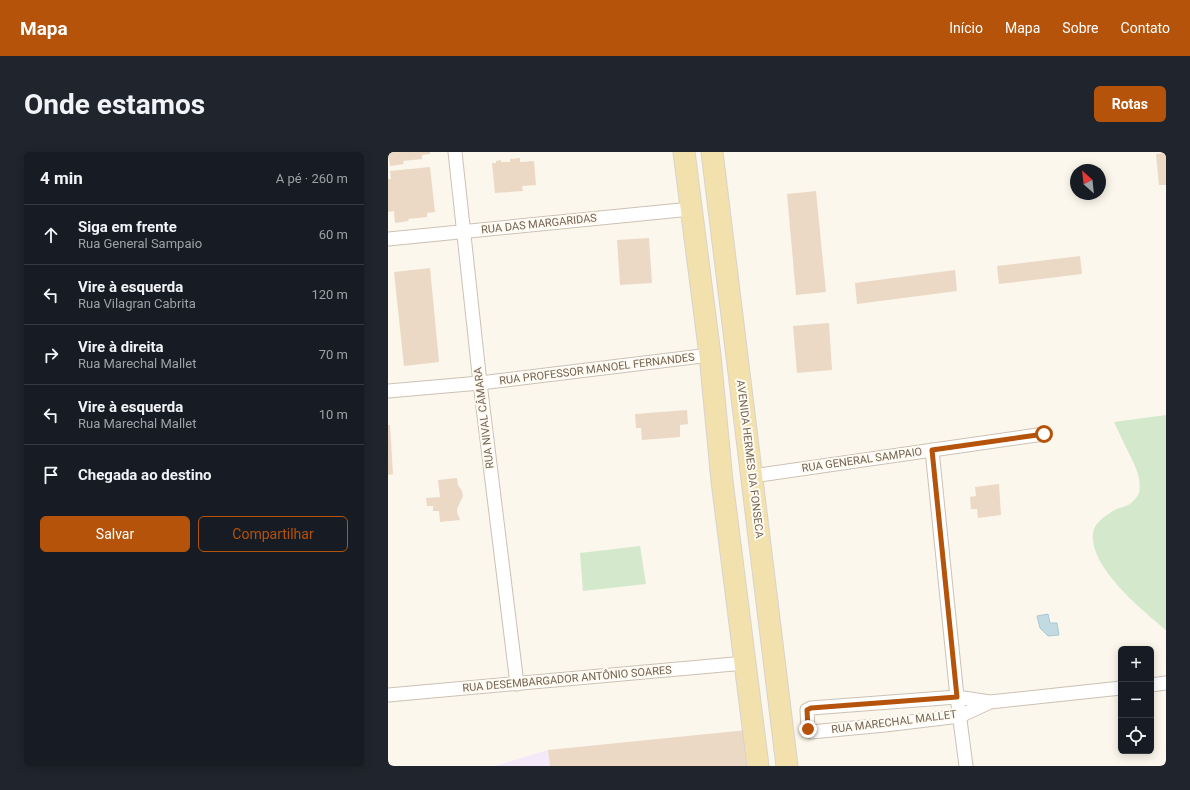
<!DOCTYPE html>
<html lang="pt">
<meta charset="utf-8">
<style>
:root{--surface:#171b24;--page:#20242c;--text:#f1f3f6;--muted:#9ea1a6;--line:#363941;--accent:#b45309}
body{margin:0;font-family:Roboto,sans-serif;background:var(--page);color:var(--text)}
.controls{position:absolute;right:12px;bottom:12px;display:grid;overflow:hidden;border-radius:6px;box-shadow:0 2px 10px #0003}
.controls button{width:36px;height:36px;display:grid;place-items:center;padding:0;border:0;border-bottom:1px solid var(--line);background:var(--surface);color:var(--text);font:20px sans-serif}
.compass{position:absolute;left:682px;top:12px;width:36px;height:36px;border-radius:50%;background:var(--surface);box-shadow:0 2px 10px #0003;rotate:333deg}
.stop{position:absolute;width:12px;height:12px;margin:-9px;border:3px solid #b45309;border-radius:50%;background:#fff}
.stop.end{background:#b45309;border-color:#fff;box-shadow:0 1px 4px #0008}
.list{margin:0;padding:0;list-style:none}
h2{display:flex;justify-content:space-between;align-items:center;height:52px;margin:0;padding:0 16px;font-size:17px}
h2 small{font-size:13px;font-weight:400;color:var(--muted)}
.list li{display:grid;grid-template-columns:26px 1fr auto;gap:12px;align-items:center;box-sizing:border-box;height:60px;padding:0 16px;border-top:1px solid var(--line)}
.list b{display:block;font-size:15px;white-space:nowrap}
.list p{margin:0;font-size:13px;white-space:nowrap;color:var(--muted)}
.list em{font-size:13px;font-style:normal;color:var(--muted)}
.actions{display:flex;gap:8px;padding:12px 16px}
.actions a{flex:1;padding:9px 0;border:1px solid var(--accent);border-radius:6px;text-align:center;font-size:14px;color:var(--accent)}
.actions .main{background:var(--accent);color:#fff}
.icon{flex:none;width:22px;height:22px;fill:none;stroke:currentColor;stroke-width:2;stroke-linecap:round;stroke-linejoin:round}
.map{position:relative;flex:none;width:778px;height:614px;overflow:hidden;border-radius:6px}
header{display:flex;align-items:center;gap:24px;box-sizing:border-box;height:56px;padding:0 20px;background:var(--accent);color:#fff}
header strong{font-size:19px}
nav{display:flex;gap:22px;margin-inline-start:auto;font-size:14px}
.intro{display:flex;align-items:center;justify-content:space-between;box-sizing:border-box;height:96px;padding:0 24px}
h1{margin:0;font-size:28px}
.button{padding:10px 18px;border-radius:6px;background:var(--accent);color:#fff;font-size:14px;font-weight:700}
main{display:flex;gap:24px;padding:0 24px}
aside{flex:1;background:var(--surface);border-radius:6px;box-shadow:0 2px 10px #0003}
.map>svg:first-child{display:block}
.education{fill:#f4e9f8}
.green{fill:#d4e8cc}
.water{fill:#c2dbe3;stroke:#aac8d4}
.building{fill:#ecd9c5}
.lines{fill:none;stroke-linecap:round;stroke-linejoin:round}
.street-casing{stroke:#cdc1b3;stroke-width:15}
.primary-casing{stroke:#d8d3ce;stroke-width:23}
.street{stroke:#fff;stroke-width:13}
.primary{stroke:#f2e0ad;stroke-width:21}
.route{stroke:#b45309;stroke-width:5}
.labels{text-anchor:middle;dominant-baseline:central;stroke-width:4;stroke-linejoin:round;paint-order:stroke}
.street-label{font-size:11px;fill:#746251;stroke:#fefbf3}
</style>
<header>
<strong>Mapa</strong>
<nav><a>Início</a><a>Mapa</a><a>Sobre</a><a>Contato</a></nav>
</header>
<div class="intro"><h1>Onde estamos</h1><a class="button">Rotas</a></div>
<main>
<aside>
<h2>4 min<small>A pé · 260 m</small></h2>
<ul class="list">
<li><svg class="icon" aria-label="ahead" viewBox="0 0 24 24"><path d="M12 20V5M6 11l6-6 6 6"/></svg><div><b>Siga em frente</b><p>Rua General Sampaio</p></div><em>60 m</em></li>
<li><svg class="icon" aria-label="left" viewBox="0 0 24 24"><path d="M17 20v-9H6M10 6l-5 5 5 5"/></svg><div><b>Vire à esquerda</b><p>Rua Vilagran Cabrita</p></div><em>120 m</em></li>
<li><svg class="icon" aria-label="right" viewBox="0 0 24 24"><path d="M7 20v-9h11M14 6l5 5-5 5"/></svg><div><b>Vire à direita</b><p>Rua Marechal Mallet</p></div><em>70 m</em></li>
<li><svg class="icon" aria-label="left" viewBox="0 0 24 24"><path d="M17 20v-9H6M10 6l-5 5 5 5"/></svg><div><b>Vire à esquerda</b><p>Rua Marechal Mallet</p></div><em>10 m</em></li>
<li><svg class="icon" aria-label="arrive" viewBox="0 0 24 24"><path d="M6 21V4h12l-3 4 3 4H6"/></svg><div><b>Chegada ao destino</b></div></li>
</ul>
<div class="actions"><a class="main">Salvar</a><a>Compartilhar</a></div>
</aside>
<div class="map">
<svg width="778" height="614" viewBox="0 0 778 614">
<rect width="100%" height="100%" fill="#fbf7ec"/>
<!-- education -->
<polygon class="education" points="160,598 162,614 107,614"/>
<!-- green -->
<g class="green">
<path d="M778,263V478C754,458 701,415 705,381C706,371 717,364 725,359C735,353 739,357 748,346C749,344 751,343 751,341C755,323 742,305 735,289C732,283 729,276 726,270Z"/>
<polygon points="252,394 258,432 195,439 192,401"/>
</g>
<!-- water -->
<polygon class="water" points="660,462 662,471 669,471 671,483 660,484 652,476 649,464"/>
<!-- building -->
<g class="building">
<polygon points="0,0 42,0 42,2 34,3 34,7 15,9 16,12 2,14"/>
<polygon points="778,1 778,33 771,33 768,2"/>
<polygon points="132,6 132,10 146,9 148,33 134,34 135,39 107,41 104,11 108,11 108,9 113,8 113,10 122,10 122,7"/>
<polygon points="42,15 47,60 39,61 39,65 20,67 21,69 7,71 6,59 0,60 0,27 3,27 2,19"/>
<polygon points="428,39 438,140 408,143 399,42"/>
<polygon points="261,86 264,131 232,133 229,88"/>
<polygon points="692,104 694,122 611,132 609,114"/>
<polygon points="42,116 51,210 16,214 6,120"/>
<polygon points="567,118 569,139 469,152 467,131"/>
<polygon points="441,171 444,218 409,221 405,174"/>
<polygon points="299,258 300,272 292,273 292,285 254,288 253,276 248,276 247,262"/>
<polygon points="0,273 2,273 5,322 0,323"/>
<polygon points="69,326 70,333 74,339 75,344 69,357 69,360 72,368 52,370 51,359 45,359 45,354 39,354 38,346 52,345 50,328"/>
<polygon points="611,332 613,363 590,366 589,357 583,357 582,345 588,344 587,335"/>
<polygon points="359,578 363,614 162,614 160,598"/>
</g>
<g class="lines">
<defs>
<g id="street">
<polyline points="67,0 92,231 129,532"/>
<polyline points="0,87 303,57"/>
<polyline points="0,239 92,231 322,203"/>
<polyline points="544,298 569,545 578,614"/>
<polyline points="364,324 656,282"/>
<polyline points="763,533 778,531"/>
<polyline points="0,543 357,511"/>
<polyline points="602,550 572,564 497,573 423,580 420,577 419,558 423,556 569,545 602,550 733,536"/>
</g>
<g id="primary">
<polyline points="296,0 322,203 334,329 370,614"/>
<polyline points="324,0 399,614"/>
</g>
</defs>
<!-- street casing -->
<use href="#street" class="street-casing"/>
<!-- primary casing -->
<use href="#primary" class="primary-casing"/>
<!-- street -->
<use href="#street" class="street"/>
<!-- primary -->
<use href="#primary" class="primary"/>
</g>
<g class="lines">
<!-- route -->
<polyline class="route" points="420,577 419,558 423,556 569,545 544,298 656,282"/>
</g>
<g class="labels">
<!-- street labels -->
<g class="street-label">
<text transform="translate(151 72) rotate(-6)">RUA DAS MARGARIDAS</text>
<text transform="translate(209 217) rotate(-7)">RUA PROFESSOR MANOEL FERNANDES</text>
<text transform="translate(96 266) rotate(-97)">RUA NIVAL CÂMARA</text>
<text transform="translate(362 307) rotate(83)">AVENIDA HERMES DA FONSECA</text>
<text transform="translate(474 308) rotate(-8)">RUA GENERAL SAMPAIO</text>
<text transform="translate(179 527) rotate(-5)">RUA DESEMBARGADOR ANTÔNIO SOARES</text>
<text transform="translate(506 570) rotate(-7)">RUA MARECHAL MALLET</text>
</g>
</g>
</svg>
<div class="controls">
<button>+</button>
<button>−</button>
<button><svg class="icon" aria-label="locate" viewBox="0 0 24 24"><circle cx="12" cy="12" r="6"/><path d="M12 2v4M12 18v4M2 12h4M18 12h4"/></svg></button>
</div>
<svg class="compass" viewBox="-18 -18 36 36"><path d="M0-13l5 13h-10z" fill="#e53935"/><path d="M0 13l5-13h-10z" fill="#9ea1a6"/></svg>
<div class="stop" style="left:656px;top:282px"></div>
<div class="stop end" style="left:420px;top:577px"></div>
</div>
</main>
